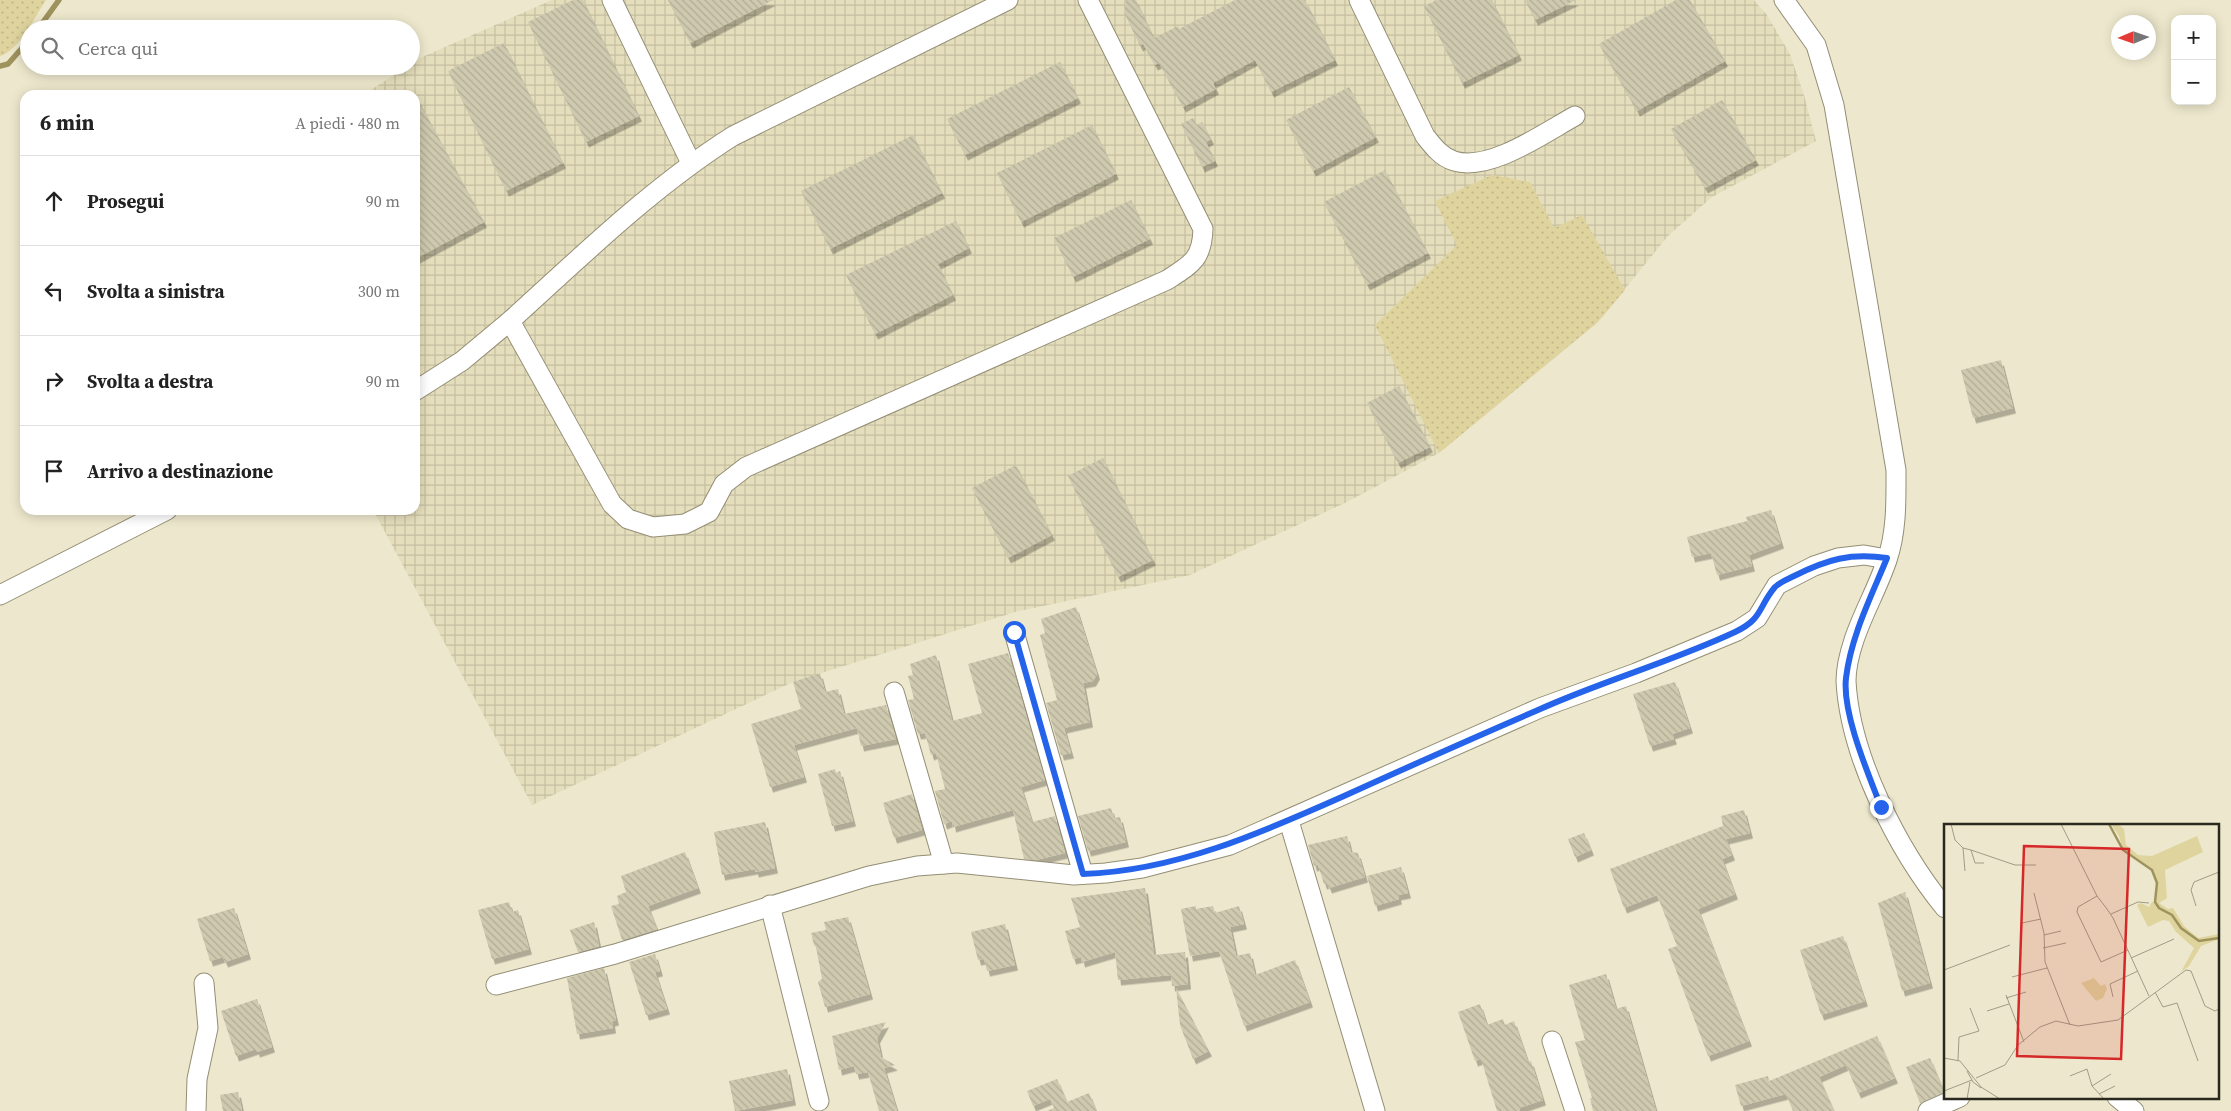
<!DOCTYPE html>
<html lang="it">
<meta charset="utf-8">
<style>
:root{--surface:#fff;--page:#f2f2f2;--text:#222;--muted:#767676;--line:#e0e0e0}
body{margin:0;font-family:"Source Serif 4",serif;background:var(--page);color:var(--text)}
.controls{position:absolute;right:15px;top:15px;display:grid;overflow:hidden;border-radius:10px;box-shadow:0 2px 12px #0003}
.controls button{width:45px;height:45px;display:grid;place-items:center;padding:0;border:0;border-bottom:1px solid var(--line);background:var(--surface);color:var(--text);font:25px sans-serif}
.compass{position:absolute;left:2111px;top:15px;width:45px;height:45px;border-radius:50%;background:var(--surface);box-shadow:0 2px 12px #0003;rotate:268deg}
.stop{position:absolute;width:15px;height:15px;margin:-11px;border:4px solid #2563eb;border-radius:50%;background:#fff}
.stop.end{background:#2563eb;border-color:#fff;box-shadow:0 1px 5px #0008}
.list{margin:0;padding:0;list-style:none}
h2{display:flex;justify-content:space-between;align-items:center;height:65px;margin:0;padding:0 20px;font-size:21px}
h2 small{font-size:16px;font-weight:400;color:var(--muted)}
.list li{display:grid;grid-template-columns:32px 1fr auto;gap:15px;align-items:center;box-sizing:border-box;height:90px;padding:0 20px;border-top:1px solid var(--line)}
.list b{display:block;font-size:19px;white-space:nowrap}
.list em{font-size:16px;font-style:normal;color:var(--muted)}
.icon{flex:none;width:28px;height:28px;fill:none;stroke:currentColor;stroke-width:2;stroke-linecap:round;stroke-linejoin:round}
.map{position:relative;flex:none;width:2231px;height:1111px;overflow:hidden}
.search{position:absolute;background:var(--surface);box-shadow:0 2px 12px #0003;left:20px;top:20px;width:400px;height:55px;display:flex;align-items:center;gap:12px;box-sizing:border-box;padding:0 18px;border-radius:28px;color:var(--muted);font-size:19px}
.panel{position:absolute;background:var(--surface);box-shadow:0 2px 12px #0003;left:20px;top:90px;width:400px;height:425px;border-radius:15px}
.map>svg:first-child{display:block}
.industrial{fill:url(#industrial-grid)}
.grass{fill:url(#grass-dots)}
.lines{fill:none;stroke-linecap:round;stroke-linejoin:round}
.stream{stroke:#9e925d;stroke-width:5.5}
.building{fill:url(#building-back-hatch);filter:url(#shadow)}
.minor-casing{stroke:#938e75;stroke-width:21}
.minor{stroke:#fff;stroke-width:19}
.route{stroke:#2563eb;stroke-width:6}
.inset-river{fill:none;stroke:#9e925d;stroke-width:2.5}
.inset-road{fill:none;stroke:#9f9b87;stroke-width:1}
.view{fill:#d62828;fill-opacity:0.15;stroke:#d62828;stroke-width:2.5}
.inset-edge{fill:none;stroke:#2a281e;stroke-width:2.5}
</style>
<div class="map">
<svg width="2231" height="1111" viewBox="0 0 2231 1111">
<defs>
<pattern id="industrial-grid" width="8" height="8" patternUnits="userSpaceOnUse" patternTransform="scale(1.25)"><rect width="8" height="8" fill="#e5debc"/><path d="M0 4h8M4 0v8" fill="none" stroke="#c5bea1"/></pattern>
<pattern id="grass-dots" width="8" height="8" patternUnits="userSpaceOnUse" patternTransform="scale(1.25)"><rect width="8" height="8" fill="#dfd49e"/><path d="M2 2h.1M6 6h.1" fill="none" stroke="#c0b688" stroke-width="1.8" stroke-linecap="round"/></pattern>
<pattern id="building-back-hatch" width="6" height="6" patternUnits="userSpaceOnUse" patternTransform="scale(1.25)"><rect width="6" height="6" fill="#cec9af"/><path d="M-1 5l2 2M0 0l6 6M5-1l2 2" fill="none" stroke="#b1ad96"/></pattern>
<filter id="shadow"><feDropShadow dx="3" dy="5.5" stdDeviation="0" flood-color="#0004"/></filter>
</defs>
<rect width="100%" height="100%" fill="#ede8cd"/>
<!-- industrial -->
<polygon class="industrial" points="552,0 1754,0 1767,15 1790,54 1804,95 1816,141 1712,197 1668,236 1598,322 1439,453 1347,502 1190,575 1015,612 793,682 532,805 373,510 415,510 415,95 363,95 408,66 411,66 420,58"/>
<!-- grass -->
<g class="grass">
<path d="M0,0H46C36,15 17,53 0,56Z"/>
<polygon points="1492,175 1530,182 1554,228 1582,215 1625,290 1598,322 1439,453 1375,325 1457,245 1435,201"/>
</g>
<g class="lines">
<!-- stream -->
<g class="stream">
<polyline points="38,29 59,0"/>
<polyline points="0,66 8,64 29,40"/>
</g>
</g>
<!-- building -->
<g class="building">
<polygon points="573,0 583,0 639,116 586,142 528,22"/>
<polygon points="668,0 773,0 690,43"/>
<polygon points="1126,0 1136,0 1154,38 1178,26 1179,29 1235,0 1305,0 1335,60 1271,92 1255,60 1213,83 1216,89 1183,107 1159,63 1155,65 1143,44 1140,46 1124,12"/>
<polygon points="1437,0 1492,0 1519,55 1462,83 1424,6"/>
<polygon points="1525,0 1576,0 1535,20"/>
<polygon points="1676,0 1690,0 1725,61 1637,111 1599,44"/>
<polygon points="504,43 563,163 506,191 448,71"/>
<polygon points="1060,62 1078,98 965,155 947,119"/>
<polygon points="1349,87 1376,137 1313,171 1286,120"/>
<polygon points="415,94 484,222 415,259"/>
<polygon points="1722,100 1756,160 1705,188 1671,129"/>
<polygon points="1193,118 1197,125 1202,122 1211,139 1206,142 1215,161 1202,167 1181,124"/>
<polygon points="1092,125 1116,174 1021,222 997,173"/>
<polygon points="913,135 942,193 830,249 801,191"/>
<polygon points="1385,170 1428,253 1367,285 1324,202"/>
<polygon points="1131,200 1150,239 1073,277 1054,238"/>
<polygon points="956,221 969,248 938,264 953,295 875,334 846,275"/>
<polygon points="2001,360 2013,408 1973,418 1961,370"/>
<polygon points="1399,386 1430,447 1398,463 1367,403"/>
<polygon points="1103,458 1153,560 1118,577 1068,476"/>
<polygon points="1016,465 1052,535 1008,558 972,488"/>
<polygon points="1771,510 1781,543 1749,555 1752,566 1717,575 1711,553 1692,557 1687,537 1747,521 1746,517"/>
<polygon points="1076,607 1097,674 1093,681 1083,683 1090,722 1064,728 1071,753 1061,755 1046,703 1057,700 1040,635 1045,633 1041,619"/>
<polygon points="1008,653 1045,780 1021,787 1032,822 1055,816 1065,853 1036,860 1024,859 1013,810 953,827 952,821 944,824 935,791 945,789 936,753 931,755 925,733 918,734 908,700 914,699 908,676 913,675 910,664 936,655 952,721 982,713 968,664"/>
<polygon points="820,673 825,692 838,689 844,714 886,705 896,739 861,746 857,728 794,745 804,777 770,787 751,724 801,709 793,682"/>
<polygon points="1675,682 1690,728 1672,734 1674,739 1650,746 1633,694"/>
<polygon points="835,769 836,773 840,771 853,821 832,826 818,774"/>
<polygon points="912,794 922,830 894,838 883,803"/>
<polygon points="1111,808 1114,818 1120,817 1126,842 1088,851 1078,816"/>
<polygon points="1744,810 1750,833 1726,839 1732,855 1722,859 1735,894 1698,909 1749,1041 1708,1056 1668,949 1677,946 1657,895 1624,908 1610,869 1723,826 1721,816"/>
<polygon points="765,822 775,868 756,872 755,869 722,875 714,832"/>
<polygon points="1584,833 1591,850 1575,857 1568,839"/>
<polygon points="1347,836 1351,852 1358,853 1365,877 1329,888 1327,883 1324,884 1318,865 1314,866 1308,845"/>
<polygon points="685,852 698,888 648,906 657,929 622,940 611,906 619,904 617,896 626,892 621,876"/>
<polygon points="1401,867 1408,893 1398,895 1399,899 1375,906 1367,876"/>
<polygon points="1145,888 1154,955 1185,952 1188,984 1172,986 1171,975 1118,980 1115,952 1082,962 1081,957 1073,959 1065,931 1080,927 1071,898"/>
<polygon points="1905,892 1930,983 1902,991 1878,903"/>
<polygon points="509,902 512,912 518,910 529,949 492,959 478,910"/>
<polygon points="1196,906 1196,909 1213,906 1215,913 1239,906 1244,924 1230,927 1236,956 1250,953 1255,975 1295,960 1310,1002 1244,1026 1219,951 1190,956 1181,909"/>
<polygon points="234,908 248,954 225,962 223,957 210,961 197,919"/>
<polygon points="848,917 870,994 825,1007 818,982 822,979 816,947 814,945 811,933 826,930 824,922"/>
<polygon points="594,922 599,946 578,952 570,930"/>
<polygon points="1005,924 1015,965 987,971 984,959 978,960 971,932"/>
<polygon points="1843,936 1865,1001 1821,1015 1800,950"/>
<polygon points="655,954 660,971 655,972 667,1009 646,1015 629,962"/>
<polygon points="604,968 616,1020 612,1021 613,1028 577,1034 567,978"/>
<polygon points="1606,974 1616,1009 1626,1006 1656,1111 1593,1111 1590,1098 1592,1098 1575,1042 1585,1040 1569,985"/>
<polygon points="1176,988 1209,1051 1193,1059 1180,1025"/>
<polygon points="257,999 272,1047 257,1052 256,1049 236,1056 221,1011"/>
<polygon points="1480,1004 1487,1025 1503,1019 1505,1025 1514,1021 1528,1062 1531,1061 1543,1100 1519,1108 1520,1111 1497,1111 1481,1059 1475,1061 1458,1012"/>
<polygon points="886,1022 877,1038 881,1057 895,1065 884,1068 897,1111 879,1111 868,1072 856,1074 854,1066 839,1070 832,1036"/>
<polygon points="1877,1036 1895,1078 1858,1093 1846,1065 1819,1077 1834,1111 1793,1111 1786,1094 1741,1106 1735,1085 1768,1076 1769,1081"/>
<polygon points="1930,1058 1944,1092 1920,1103 1906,1067"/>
<polygon points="787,1069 793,1100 735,1111 729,1081"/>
<polygon points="1057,1079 1067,1102 1089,1093 1096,1111 1047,1111 1054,1108 1050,1099 1033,1106 1027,1091"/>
<polygon points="238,1092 242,1111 223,1111 220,1095"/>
</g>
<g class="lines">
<defs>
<g id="minor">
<polyline points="612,0 691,163"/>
<path d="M1008,0L733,136C651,188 582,256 510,321L612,504L628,519L653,527L685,524L709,512L724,484L746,467L1167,280C1192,264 1202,259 1203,229L1088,0"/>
<path d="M1359,0L1425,136C1433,146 1441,157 1454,161C1490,172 1544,133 1575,116"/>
<path d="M1784,0L1816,45L1834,105L1896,470C1896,499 1897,531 1887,560C1878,587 1863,613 1854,640C1850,652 1846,669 1846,681C1850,757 1898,850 1945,908"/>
<polyline points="415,391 462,361 510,321"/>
<polyline points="0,595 167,510"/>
<polyline points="1014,632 1083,874"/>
<polyline points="894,692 944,864"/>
<polyline points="1289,821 1375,1111"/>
<polyline points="770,905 819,1101"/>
<polyline points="496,985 615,954 869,876 917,866 957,863 1074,875 1106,873 1142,868 1230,845 1540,708 1636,673 1737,631 1757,618 1777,585 1814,566 1838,558 1864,555 1887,559"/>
<polyline points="1552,1041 1575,1111"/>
<polyline points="2117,1097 2134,1111"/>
<polyline points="196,1111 197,1079 208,1028 204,983"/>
<polyline points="1928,1111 1960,1097"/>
</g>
</defs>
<!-- minor casing -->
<use href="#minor" class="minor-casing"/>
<!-- minor -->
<use href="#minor" class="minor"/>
</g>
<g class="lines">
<!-- route -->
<path class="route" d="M1014,632L1083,874C1175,871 1261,833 1344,796C1408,767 1473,738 1538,710C1602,681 1671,662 1735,632C1763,619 1758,607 1775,587C1780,582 1788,579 1794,576C1828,559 1850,553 1887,558C1871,597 1851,636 1846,678C1842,713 1868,773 1881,807"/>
</g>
<!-- overview -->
<g transform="translate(1944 824)">
<rect width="275" height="275" fill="#ede8cd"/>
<path d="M167,0H174L180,5L182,21L194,31L208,32L253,12L259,28L221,46L223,74L215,79L224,85L229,84L240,102L254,114L275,110V115L257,122L245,142L237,148L250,124L232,108L225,97L219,96L204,103L193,81L197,79L205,83L208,78H212L213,56L207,44L179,26L175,12ZM150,154L157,162L161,160L163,165L159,174L152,177L137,159Z" fill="#dfd49e"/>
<path class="inset-river" d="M165,0L179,26L208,46L213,59L211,78L215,84L228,91L237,104L255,117L275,114"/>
<path class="inset-road" d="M7,0L11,16L19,24L21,47M117,0L153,72M19,24L27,26L31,39H40M27,26L71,41H92M90,69L100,109L101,138L126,201M252,82L247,66L250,58L275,48M167,90L194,78L205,79M78,99L97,95M100,111L117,107M99,124L122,119M184,126L157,138L133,88L134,83L153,72L163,85L169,94L205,172M187,134L230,115M0,146L66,121M68,153L103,144M211,168L219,183L233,179L254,237M62,171L80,218M169,173L166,160L194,147M62,174L82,168M43,187L65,180M0,234L16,237L37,263L56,275M14,236L15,213L35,207L26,184M23,247L29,258L37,264M126,252L143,245L148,262L160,275M32,254L61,241L74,221L96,203L112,197L134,202L174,196L242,146L247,147L261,182L271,187L275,185M148,262L167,250M0,267L28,256M155,270L171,262M23,275L26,258"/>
<path class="view" d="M80,22L185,25L177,235L73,232Z"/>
<rect width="275" height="275" class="inset-edge"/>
</g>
</svg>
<div class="controls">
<button>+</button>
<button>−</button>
</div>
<svg class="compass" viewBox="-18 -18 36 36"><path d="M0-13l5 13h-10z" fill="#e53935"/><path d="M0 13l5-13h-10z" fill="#767676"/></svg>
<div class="stop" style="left:1014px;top:632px"></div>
<div class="stop end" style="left:1881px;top:807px"></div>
<div class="search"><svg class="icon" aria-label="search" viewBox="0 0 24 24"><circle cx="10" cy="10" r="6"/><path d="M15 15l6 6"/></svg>Cerca qui</div>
<section class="panel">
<h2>6 min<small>A piedi · 480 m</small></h2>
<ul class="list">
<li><svg class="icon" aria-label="ahead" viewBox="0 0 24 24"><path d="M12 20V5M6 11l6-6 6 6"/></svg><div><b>Prosegui</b></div><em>90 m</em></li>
<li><svg class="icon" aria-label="left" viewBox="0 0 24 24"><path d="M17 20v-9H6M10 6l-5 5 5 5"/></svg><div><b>Svolta a sinistra</b></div><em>300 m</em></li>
<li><svg class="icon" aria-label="right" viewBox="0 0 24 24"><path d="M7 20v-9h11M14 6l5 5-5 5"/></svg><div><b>Svolta a destra</b></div><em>90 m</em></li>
<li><svg class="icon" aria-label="arrive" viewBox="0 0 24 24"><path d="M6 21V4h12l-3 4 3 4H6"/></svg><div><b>Arrivo a destinazione</b></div></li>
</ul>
</section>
</div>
